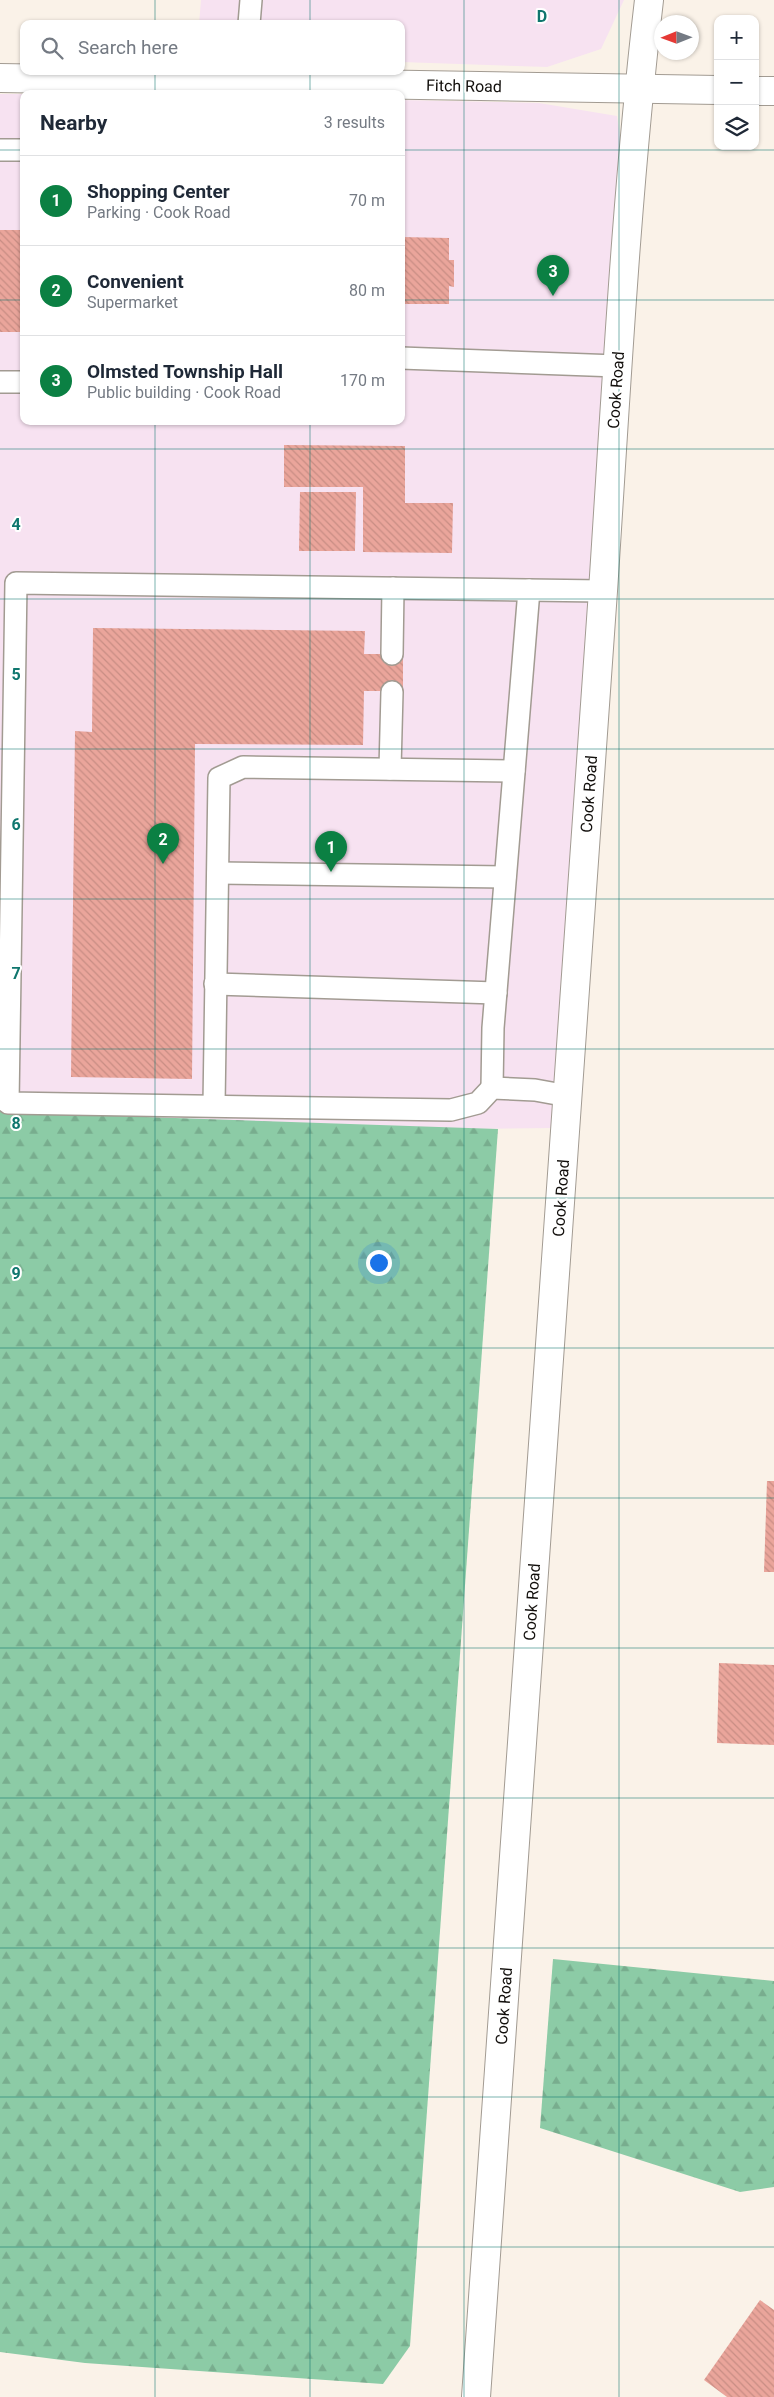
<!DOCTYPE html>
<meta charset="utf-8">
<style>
:root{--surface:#fff;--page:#f2f2f3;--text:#1f2937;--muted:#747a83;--line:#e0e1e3;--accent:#0b8043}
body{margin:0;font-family:Roboto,sans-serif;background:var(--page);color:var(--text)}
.controls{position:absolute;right:15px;top:15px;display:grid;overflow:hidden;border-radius:10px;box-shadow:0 1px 4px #0004}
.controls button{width:45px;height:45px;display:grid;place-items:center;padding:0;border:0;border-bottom:1px solid var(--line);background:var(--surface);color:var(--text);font:25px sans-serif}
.compass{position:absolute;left:654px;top:15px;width:45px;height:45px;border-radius:50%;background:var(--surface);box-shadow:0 1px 4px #0004;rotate:269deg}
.you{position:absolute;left:378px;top:1262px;width:18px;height:18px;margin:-12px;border:4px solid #fff;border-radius:50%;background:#1a73e8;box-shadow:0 0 0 8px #1a73e833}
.badge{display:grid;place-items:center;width:32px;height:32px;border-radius:50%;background:var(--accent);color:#fff;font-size:16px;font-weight:700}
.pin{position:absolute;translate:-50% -41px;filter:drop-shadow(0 1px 2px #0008)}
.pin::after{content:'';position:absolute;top:26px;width:18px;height:15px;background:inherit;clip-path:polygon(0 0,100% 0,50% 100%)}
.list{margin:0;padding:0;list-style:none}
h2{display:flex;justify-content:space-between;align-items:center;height:65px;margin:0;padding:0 20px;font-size:21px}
h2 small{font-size:16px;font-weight:400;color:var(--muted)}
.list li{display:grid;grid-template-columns:32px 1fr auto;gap:15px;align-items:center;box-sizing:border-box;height:90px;padding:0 20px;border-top:1px solid var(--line)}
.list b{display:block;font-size:19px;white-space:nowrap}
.list p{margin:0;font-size:16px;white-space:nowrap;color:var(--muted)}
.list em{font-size:16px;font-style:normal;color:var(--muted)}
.icon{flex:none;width:28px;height:28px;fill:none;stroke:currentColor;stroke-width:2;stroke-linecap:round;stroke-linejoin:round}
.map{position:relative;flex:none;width:774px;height:2397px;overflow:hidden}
.search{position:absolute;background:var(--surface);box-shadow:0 1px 4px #0004;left:20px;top:20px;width:385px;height:55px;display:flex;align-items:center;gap:12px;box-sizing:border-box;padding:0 18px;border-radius:10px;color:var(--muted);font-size:19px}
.panel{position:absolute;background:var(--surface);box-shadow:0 1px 4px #0004;left:20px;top:90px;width:385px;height:335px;border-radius:10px}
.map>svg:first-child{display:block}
.commercial{fill:#f7e2f1}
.forest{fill:url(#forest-firs)}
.building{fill:url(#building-back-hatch)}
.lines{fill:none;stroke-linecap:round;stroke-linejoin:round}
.service-casing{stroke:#a29b92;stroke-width:24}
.tertiary-casing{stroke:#a29b92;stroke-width:30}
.service{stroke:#fff;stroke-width:21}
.tertiary{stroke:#fff;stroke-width:28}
.grid{fill:none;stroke:#0f766e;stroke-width:1;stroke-opacity:0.55}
.labels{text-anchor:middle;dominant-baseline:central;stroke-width:4;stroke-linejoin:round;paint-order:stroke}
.street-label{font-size:16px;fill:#120f0c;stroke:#fff}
.grid-label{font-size:16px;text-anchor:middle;font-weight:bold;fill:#0f766e;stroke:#fff;stroke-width:4;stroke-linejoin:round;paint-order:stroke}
</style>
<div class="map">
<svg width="774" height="2397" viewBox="0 0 774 2397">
<defs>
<pattern id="forest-firs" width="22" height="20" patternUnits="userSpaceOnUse" patternTransform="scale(1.25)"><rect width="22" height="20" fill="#8ccba6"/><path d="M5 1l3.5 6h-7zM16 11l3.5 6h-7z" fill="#78ad8e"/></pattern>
<pattern id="building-back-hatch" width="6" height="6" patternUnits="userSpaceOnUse" patternTransform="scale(1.25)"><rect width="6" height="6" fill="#eaa59b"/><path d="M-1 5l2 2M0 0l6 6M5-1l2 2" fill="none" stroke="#c88d84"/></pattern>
</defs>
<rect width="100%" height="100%" fill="#faf2e8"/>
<!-- commercial -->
<g class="commercial">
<polygon points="201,0 624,0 601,49 547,67 401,62 401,24 199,24"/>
<polygon points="0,94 24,94 24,421 401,421 401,100 539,103 617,116 625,172 601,406 553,1128 471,1129 0,1112"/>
</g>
<!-- forest -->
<g class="forest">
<polygon points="0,1112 498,1129 410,2346 383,2384 85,2363 0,2352"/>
<polygon points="553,1959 774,1981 774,2187 740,2192 540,2128"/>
</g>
<!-- building -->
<g class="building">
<rect x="0" y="230" width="24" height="102"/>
<polygon points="401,237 449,238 449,260 454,260 454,287 449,286 449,304 401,304"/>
<polygon points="284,445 405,446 405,503 453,503 452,553 363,552 363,487 284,487"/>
<polygon points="300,492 356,492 355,551 299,551"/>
<polygon points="93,628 365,631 364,654 403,654 403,691 364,691 363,745 195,744 192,1079 71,1077 75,731 92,732"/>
<polygon points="767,1481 774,1481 774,1572 764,1572"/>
<polygon points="719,1663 774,1665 774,1745 717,1743"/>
<polygon points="760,2300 774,2310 774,2397 727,2397 704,2380"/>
</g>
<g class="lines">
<defs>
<g id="service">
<polyline points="249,24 251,0"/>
<polyline points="0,150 24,150"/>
<polyline points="401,358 617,366"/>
<polyline points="0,382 24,382"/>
<polyline points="392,654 393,588"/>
<polyline points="390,769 392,692"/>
<polyline points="218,873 505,877"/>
<polyline points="215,984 496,993"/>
<polyline points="492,1088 493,1028 529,590"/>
<polyline points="568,1096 535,1090 492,1088 478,1103 451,1110 8,1103 16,583 603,591"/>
<polyline points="214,1105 219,778 243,767 514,771"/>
</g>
<g id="tertiary">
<polyline points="0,78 718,90"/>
<polyline points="755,91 774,91"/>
<path d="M476,2397L603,591C616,394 626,196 649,0"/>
</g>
</defs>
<!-- service casing -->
<use href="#service" class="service-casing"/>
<!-- tertiary casing -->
<use href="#tertiary" class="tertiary-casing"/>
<!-- service -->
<use href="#service" class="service"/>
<!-- tertiary -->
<use href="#tertiary" class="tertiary"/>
</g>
<!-- grid -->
<path class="grid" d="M155,0V24M310,0V24M464,0V2397M619,0V2397M155,71V94M310,71V94M0,150H24M401,150H774M0,300H24M401,300H774M155,421V2397M310,421V2397M0,449H774M0,599H774M0,749H774M0,899H774M0,1049H774M0,1198H774M0,1348H774M0,1498H774M0,1648H774M0,1798H774M0,1948H774M0,2097H774M0,2247H774"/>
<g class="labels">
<!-- street labels -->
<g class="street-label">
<text transform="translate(464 86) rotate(1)">Fitch Road</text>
<text transform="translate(616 390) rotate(-86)">Cook Road</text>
<text transform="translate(589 794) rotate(-86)">Cook Road</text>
<text transform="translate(561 1198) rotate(-86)">Cook Road</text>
<text transform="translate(532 1602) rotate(-86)">Cook Road</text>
<text transform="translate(504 2006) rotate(-86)">Cook Road</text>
</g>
</g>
<g class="grid-label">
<text x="542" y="22">D</text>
<text x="16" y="530">4</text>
<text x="16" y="680">5</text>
<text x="16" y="830">6</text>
<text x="16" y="979">7</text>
<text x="16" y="1129">8</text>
<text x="16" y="1279">9</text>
</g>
</svg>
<div class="controls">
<button>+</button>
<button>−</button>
<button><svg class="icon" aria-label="layers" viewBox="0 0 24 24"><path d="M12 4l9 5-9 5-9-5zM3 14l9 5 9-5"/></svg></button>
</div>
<svg class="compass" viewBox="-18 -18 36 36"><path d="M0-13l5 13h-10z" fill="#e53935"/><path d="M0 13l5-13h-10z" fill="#747a83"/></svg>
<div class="you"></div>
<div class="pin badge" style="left:331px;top:872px">1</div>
<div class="pin badge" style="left:163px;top:864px">2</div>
<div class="pin badge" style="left:553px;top:296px">3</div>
<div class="search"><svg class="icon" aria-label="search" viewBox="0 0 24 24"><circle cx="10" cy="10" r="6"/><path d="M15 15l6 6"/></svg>Search here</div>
<section class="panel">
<h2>Nearby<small>3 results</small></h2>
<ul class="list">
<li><span class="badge">1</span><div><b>Shopping Center</b><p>Parking · Cook Road</p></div><em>70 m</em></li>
<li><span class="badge">2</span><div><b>Convenient</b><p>Supermarket</p></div><em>80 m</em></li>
<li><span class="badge">3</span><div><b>Olmsted Township Hall</b><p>Public building · Cook Road</p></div><em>170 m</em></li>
</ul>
</section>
</div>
